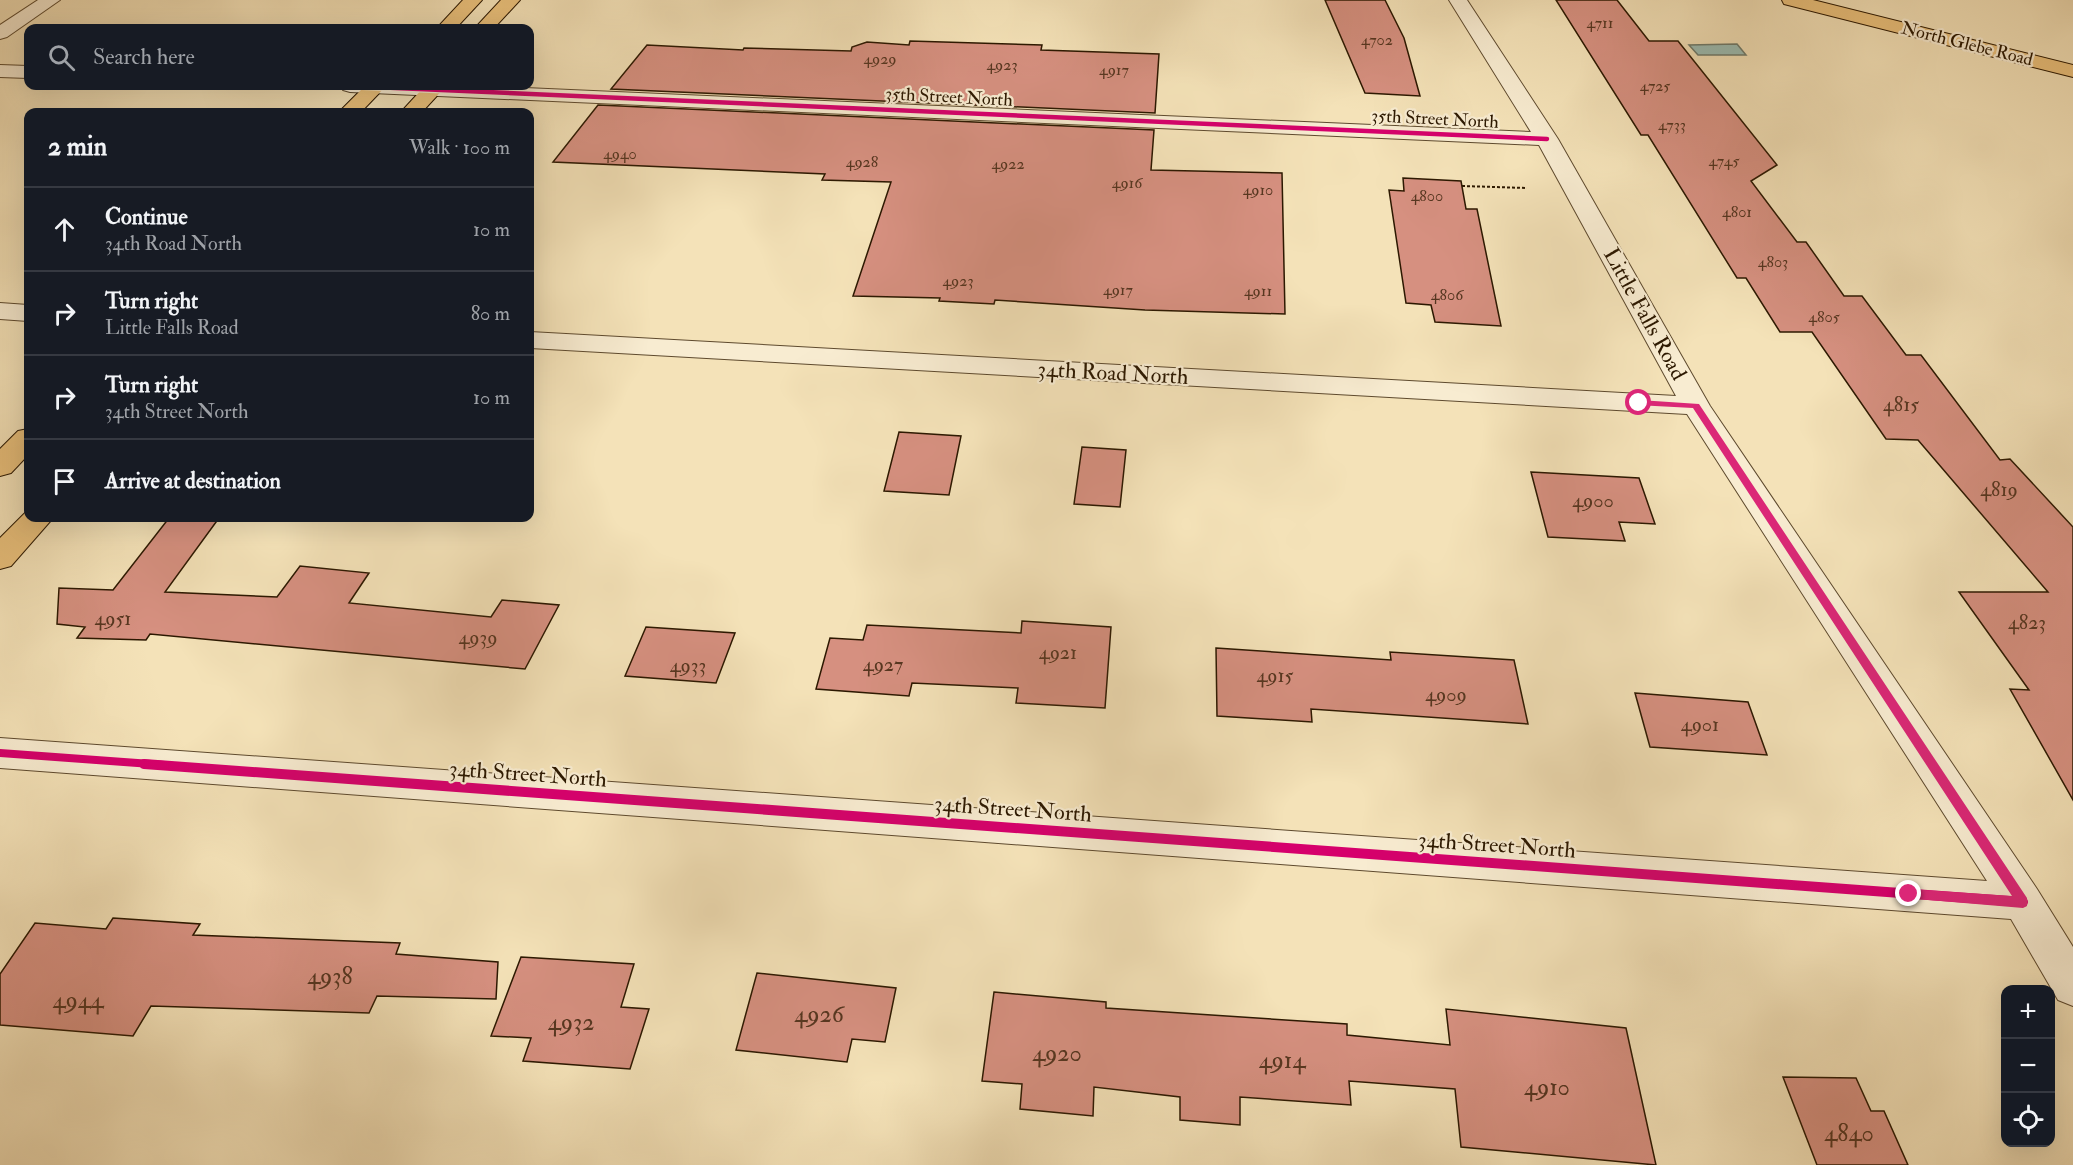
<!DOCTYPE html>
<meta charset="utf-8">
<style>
:root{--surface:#171b24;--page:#20242c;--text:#f1f3f6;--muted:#9ea1a6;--line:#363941}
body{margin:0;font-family:"IM FELL Double Pica",serif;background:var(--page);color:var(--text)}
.controls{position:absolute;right:18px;bottom:18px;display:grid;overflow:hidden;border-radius:12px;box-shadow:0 6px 24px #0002}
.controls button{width:54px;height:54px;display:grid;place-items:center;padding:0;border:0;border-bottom:2px solid var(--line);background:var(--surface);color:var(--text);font:30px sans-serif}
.stop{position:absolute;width:18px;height:18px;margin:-14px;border:4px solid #db2777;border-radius:50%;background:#fff}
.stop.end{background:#db2777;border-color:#fff;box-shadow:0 2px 6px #0008}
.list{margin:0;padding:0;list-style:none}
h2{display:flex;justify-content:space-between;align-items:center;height:78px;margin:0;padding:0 24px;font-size:26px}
h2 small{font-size:20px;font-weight:400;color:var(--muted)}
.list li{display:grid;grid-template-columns:39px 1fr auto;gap:18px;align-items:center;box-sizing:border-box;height:84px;padding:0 24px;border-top:2px solid var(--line)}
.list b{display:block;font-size:22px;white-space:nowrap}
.list p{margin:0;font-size:20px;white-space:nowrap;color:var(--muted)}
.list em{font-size:20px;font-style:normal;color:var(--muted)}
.icon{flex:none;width:33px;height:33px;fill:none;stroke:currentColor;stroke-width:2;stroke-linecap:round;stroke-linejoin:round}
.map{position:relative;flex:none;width:2073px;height:1165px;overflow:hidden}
.search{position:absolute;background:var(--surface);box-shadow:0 6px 24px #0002;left:24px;top:24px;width:510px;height:66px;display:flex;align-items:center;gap:15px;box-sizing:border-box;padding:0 21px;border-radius:12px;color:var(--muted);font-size:22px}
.panel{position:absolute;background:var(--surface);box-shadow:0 6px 24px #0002;left:24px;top:108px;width:510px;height:414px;border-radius:12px}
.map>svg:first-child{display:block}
.water{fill:#9cbdb4;stroke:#6f7b6c;stroke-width:1.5}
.building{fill:#d69080;stroke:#2c1800;stroke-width:1.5}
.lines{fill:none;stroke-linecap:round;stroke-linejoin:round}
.minor-casing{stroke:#5e4a2e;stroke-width:2}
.major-casing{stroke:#2c1800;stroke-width:2}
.path{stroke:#2c1800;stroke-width:2;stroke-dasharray:3 2;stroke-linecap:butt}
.minor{fill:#f8ecd1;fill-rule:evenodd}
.major{fill:#eac17c;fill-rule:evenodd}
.cycleway-far2-casing{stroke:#f8ecd1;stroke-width:7}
.cycleway-far1-casing{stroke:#f8ecd1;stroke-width:11}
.cycleway-casing{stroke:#f8ecd1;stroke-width:14}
.cycleway-far2{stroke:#d6006c;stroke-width:4.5}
.cycleway-far1{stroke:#d6006c;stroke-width:8}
.cycleway{stroke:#d6006c;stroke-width:10}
.route{fill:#db2777}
.labels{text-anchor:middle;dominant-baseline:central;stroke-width:4.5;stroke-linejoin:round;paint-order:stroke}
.far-number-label{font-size:16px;fill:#563620}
.far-street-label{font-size:18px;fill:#2c1800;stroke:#f8ecd1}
.number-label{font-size:20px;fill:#563620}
.street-label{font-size:22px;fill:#2c1800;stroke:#f8ecd1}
.near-number-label{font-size:24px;fill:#563620}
</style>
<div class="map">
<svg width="2073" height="1165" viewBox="0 0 2073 1165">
<rect width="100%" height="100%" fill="#f4e2b8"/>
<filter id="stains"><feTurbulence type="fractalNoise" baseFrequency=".00333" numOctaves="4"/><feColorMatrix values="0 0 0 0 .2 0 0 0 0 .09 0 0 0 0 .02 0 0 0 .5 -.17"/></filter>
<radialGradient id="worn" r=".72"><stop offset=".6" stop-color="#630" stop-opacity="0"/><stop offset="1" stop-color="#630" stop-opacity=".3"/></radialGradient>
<!-- water -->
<polygon class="water" points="1737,44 1746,55 1698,55 1689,45"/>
<!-- building -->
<g class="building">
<polygon points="1325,0 1385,0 1404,38 1420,96 1365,93"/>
<polygon points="1556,0 1617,0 1649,41 1678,41 1777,165 1751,181 1797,242 1806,242 1844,296 1862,296 1906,355 1921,355 2000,460 2010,459 2073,527 2073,800 2010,689 2029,690 1959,592 2048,592 1918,440 1886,439 1812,332 1780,332 1746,278 1737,278 1648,135 1641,135"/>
<polygon points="910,41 1042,45 1041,50 1159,54 1155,113 611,89 647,45 743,50 744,48 851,51 852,47 867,42 909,45"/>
<polygon points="598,105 1154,130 1151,170 1282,173 1285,314 1145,310 995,300 994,304 939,301 940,298 853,296 891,182 822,180 825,174 553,162"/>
<polygon points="1403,178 1461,181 1466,209 1477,209 1501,326 1435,322 1431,305 1406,303 1389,190 1404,191"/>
<polygon points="899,432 961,436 949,495 884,491"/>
<polygon points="1082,447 1126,450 1120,507 1074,504"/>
<polygon points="1531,472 1639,478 1655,524 1619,522 1625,541 1548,537"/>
<polygon points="169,518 219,518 165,592 277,597 300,566 369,573 349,603 491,617 502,600 559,605 525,669 150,634 146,640 77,638 85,627 57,624 59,588 113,590"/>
<polygon points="1022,621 1111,627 1105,708 1016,703 1018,688 912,683 909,696 816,689 830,638 863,640 867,625 1021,633"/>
<polygon points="646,627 735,633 716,683 625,676"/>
<polygon points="1216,648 1391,660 1390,652 1514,660 1528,724 1311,709 1312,722 1217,716"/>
<polygon points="1635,693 1748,702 1767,755 1650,747"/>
<polygon points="113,918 200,924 193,935 400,943 396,954 498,962 496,999 377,996 369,1013 151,1006 133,1036 0,1025 0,974 35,923 106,929"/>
<polygon points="521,957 634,964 621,1007 649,1009 630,1069 523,1061 531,1038 491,1036"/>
<polygon points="757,973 896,988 885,1042 852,1039 847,1062 736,1050"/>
<polygon points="994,992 1106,1002 1106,1008 1347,1024 1347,1035 1450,1045 1446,1009 1626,1028 1656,1165 1461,1147 1455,1089 1349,1081 1351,1105 1240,1097 1240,1125 1180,1120 1180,1097 1094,1087 1093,1116 1020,1109 1022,1084 982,1081"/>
<polygon points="1783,1077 1856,1078 1871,1111 1884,1111 1908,1165 1817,1165"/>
</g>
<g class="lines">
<defs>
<g id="minor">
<polygon points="38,0 60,0 7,37 0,39 0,25"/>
<polygon points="1449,0 1467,0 1558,139 1710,406 2037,889 2073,947 2073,1006 2058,1000 2011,919 0,768 0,738 1987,881 1687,414 530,348 530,332 1676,396 1539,145 350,92 343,90 340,86 480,86 1531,132"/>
<polygon points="0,65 28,66 28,78 0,77"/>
<polygon points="0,303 28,305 28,321 0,319"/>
</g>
<g id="major">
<polygon points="463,0 482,0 456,28 437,28"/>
<polygon points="501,0 520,0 494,28 475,28"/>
<polygon points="1782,0 1813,0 2073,65 2073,77 1784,4"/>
<polygon points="365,86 386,86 361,112 339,112"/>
<polygon points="425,86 446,86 422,112 401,112"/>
<polygon points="28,429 28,455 11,473 0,476 0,449 18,431"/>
<polygon points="28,510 28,518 53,518 11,566 0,569 0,538"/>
</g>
</defs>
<!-- minor casing -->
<use href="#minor" class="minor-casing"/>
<!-- major casing -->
<use href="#major" class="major-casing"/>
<!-- path -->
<polyline class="path" points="1462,186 1527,188"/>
<!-- minor -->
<use href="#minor" class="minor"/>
<!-- major -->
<use href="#major" class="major"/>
<defs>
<polyline id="cycleway-far2" points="350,86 1547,139"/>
<polyline id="cycleway-far1" points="0,753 165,765"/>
<polyline id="cycleway" points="144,764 2023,902"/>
</defs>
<!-- cycleway-far2 casing -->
<use href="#cycleway-far2" class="cycleway-far2-casing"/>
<!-- cycleway-far1 casing -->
<use href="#cycleway-far1" class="cycleway-far1-casing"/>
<!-- cycleway casing -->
<use href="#cycleway" class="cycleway-casing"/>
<!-- cycleway-far2 -->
<use href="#cycleway-far2" class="cycleway-far2"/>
<!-- cycleway-far1 -->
<use href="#cycleway-far1" class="cycleway-far1"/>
<!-- cycleway -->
<use href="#cycleway" class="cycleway"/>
</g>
<!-- route -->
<polygon class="route" points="1639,400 1699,404 2027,898 2027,906 2023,908 1905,898 1903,894 1909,889 2012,896 1693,408 1636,405 1636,401"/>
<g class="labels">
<!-- far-number labels -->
<g class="far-number-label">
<text x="1600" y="23">4711</text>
<text x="1377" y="40">4702</text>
<text x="880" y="59">4929</text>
<text x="1002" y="65">4923</text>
<text x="1114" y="70">4917</text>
<text x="1655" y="86">4725</text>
<text x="1672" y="125">4733</text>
<text x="620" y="154">4940</text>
<text x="1724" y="161">4745</text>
<text x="862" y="162">4928</text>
<text x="1008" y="164">4922</text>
<text x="1127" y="183">4916</text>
<text x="1258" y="190">4910</text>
<text x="1427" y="196">4800</text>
<text x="1737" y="212">4801</text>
<text x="1773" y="262">4803</text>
<text x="958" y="281">4923</text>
<text x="1118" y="290">4917</text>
<text x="1258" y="291">4911</text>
<text x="1447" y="295">4806</text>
<text x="1824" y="317">4805</text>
</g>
<!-- far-street labels -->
<g class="far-street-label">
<text transform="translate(1967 44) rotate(14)">North Glebe Road</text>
<text transform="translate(949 97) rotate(3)">35th Street North</text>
<text transform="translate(1435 119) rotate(3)">35th Street North</text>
</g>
<!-- number labels -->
<g class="number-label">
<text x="1901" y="404">4815</text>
<text x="1999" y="489">4819</text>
<text x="1593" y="500">4900</text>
<text x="113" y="618">4951</text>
<text x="2027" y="622">4823</text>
<text x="478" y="637">4939</text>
<text x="1058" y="652">4921</text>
<text x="883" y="664">4927</text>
<text x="688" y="665">4933</text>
<text x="1275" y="675">4915</text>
<text x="1446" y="694">4909</text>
<text x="1700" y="724">4901</text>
</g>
<!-- street labels -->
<g class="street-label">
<text transform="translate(1645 314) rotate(61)">Little Falls Road</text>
<text transform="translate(1113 373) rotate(3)">34th Road North</text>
<text transform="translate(528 774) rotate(4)">34th Street North</text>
<text transform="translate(1013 809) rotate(4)">34th Street North</text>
<text transform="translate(1497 845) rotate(4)">34th Street North</text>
</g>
<!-- near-number labels -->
<g class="near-number-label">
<text x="330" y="976">4938</text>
<text x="78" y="1000">4944</text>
<text x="819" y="1014">4926</text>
<text x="571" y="1022">4932</text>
<text x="1057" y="1053">4920</text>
<text x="1282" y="1060">4914</text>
<text x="1547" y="1087">4910</text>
<text x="1849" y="1133">4840</text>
</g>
</g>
<rect width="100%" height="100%" filter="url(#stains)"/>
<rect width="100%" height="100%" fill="url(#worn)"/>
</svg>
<div class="controls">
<button>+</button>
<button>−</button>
<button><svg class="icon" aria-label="locate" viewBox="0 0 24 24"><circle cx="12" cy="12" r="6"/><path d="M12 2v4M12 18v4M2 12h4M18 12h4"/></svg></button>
</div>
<div class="stop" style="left:1639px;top:403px"></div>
<div class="stop end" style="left:1909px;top:894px"></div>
<div class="search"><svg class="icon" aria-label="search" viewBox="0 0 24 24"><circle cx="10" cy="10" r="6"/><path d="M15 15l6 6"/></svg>Search here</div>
<section class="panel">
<h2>2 min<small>Walk · 100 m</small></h2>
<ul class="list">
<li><svg class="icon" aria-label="ahead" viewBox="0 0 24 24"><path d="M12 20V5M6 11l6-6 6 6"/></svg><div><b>Continue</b><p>34th Road North</p></div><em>10 m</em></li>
<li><svg class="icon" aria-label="right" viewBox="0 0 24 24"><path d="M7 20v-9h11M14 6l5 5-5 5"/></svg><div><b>Turn right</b><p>Little Falls Road</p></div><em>80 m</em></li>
<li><svg class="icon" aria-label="right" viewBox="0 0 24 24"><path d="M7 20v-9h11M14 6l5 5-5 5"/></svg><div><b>Turn right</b><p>34th Street North</p></div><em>10 m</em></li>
<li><svg class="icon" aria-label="arrive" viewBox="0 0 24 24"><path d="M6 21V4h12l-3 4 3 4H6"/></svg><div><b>Arrive at destination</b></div></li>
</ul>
</section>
</div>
